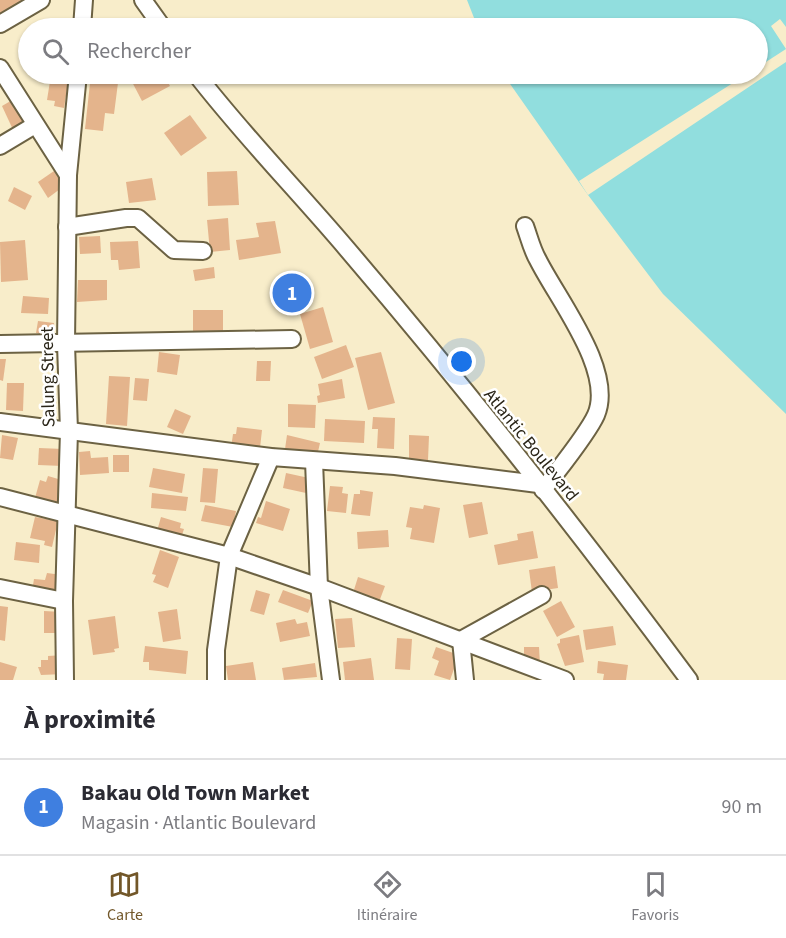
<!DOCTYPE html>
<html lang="fr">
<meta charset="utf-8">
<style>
:root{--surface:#fff;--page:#f2f2f3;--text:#2b2b33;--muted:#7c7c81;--line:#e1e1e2;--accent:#725729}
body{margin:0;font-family:"Source Sans 3",sans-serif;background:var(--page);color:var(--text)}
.you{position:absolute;left:462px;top:362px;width:21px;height:21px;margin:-15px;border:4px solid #fff;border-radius:50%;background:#1a73e8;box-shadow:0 0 0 9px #1a73e833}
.badge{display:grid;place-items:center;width:39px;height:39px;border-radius:50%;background:var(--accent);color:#fff;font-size:20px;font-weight:700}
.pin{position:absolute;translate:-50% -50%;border:3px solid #fff;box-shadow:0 2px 6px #0006}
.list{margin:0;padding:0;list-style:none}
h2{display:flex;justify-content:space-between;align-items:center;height:78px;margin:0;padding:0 24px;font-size:26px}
h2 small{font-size:20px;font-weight:400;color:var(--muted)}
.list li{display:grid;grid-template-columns:39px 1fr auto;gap:18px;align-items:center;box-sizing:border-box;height:96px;padding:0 24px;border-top:2px solid var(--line)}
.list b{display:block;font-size:22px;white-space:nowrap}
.list p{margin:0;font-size:20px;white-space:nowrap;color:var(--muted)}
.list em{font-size:20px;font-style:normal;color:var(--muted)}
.icon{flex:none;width:33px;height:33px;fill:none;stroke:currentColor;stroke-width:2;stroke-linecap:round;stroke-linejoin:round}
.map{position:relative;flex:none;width:786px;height:680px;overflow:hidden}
.search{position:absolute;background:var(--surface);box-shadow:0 2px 4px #0004;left:18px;right:18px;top:18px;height:66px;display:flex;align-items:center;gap:15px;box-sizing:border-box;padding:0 21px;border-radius:33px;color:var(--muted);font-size:22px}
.sheet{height:174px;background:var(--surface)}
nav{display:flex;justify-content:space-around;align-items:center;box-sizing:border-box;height:84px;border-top:2px solid var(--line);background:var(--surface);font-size:16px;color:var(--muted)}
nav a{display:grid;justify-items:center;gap:3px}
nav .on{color:var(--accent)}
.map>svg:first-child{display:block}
.water{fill:#91dede}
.pier{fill:#f8edca}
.building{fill:#e4b48c}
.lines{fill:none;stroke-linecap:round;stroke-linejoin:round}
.minor-casing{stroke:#6c6243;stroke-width:20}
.minor{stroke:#fff;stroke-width:16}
.labels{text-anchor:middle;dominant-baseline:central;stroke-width:5;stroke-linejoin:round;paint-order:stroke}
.street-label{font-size:18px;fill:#2a2518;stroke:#fff}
</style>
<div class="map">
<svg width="786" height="680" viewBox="0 0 786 680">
<rect width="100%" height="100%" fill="#f8edca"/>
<!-- water -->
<polygon class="water" points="467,0 786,0 786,414 663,294 588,195 503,74 758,74 758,28 478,28"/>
<!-- pier -->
<polygon class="pier" points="780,19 786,27 786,62 588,195 579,181 747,74 758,74 758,67 786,49 771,26"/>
<!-- building -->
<g class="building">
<polygon points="0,0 25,0 0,15"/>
<polygon points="91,74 119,75 114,114 105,113 103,131 85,129"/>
<polygon points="138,74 163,74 170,86 142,101 130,78"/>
<polygon points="51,75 69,77 64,108 54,106 55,101 47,100"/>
<polygon points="14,99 29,126 15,134 2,106"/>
<polygon points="190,115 207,138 181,156 164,133"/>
<polygon points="54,171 64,186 48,198 38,182"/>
<polygon points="237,171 239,205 208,206 207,172"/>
<polygon points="152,178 156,200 129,203 126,182"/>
<polygon points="14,187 32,196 25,210 8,201"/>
<polygon points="228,218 230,250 210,252 207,220"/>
<polygon points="275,221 281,253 239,260 236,240 259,237 256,223"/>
<polygon points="100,236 101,253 80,254 79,237"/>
<polygon points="25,240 28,280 1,282 0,242"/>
<polygon points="138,241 140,268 119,270 118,260 111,260 110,242"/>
<polygon points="214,267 215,278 195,281 193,270"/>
<polygon points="78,280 107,280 107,300 77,302"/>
<polygon points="23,296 49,298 48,314 21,313"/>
<polygon points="323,307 333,342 310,349 300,314"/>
<rect x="193" y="310" width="30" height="25"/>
<polygon points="38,321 54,323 52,341 41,340 42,334 36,333"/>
<polygon points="346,345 354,367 322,379 314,357"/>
<polygon points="159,352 180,355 177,375 157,372"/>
<polygon points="381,352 395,403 368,410 355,358"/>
<polygon points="0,359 6,359 3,381 0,380"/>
<polygon points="257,361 271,361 270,381 256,381"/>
<polygon points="109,376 130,377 127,426 106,424"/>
<polygon points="135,378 149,379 147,401 133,400"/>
<polygon points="342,379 345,398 318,403 317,396 320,395 318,384"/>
<polygon points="7,383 24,383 23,411 6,410"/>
<polygon points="288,404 316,405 315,428 288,427"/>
<polygon points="175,409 191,416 183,434 167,427"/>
<polygon points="373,417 395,418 394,449 377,448 378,429 372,429"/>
<polygon points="325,419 365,421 364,443 324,441"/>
<polygon points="237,427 262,430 260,448 231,448 233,434 236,434"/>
<polygon points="2,435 18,438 13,460 0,458"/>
<polygon points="287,435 320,443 317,456 285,449"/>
<polygon points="409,435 429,436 428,460 409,459"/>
<polygon points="39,448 63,449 63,466 38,465"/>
<polygon points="90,451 91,458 108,457 109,473 80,475 79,452"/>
<rect x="113" y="455" width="16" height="17"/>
<polygon points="153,468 185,474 182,493 149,487"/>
<polygon points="203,468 218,469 215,503 200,502"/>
<polygon points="286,473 309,478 306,493 283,488"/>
<polygon points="48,476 65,481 58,505 35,498 40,480 46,482"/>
<polygon points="330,486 343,487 342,493 348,494 346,513 327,511"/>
<polygon points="360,490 373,492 370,516 351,514 354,494 360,494"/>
<polygon points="152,493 188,497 186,511 151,508"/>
<polygon points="266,501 290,509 283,531 256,523 258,517 261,518"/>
<polygon points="482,502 488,534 469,538 463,505"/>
<polygon points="205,505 236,511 233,527 201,521"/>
<polygon points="424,505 440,508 434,543 410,539 412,528 406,527 410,507 423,509"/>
<polygon points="35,517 58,521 52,547 44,545 45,541 30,538"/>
<polygon points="161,517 181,523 180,528 184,529 181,538 157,531"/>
<polygon points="388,530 389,547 358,549 357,532"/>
<polygon points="533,531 538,558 498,565 494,545 518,540 517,534"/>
<polygon points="16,542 40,545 39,563 14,560"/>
<polygon points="160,550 179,557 168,588 153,582 156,575 152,574"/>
<polygon points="555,566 558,588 532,592 529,570"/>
<polygon points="47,573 62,575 59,599 32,591 34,579 45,580"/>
<polygon points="358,577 385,586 379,602 353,593"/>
<polygon points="256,590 270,594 264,615 250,611"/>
<polygon points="283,590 313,601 308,613 278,602"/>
<polygon points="561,601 575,627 557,637 543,611"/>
<polygon points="0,606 8,607 5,641 0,640"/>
<polygon points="177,609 181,639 163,642 158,612"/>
<polygon points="44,611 62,612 62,633 44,633"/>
<polygon points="115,616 119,648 114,649 115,652 93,655 88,620"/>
<polygon points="352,618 355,647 338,648 335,619"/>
<polygon points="295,619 297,624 307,622 310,636 280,642 276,623"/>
<polygon points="613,626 616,645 586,650 583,630"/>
<polygon points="579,635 584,662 565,666 557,644 560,643 560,639"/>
<polygon points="397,638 412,639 410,670 395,669"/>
<polygon points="145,646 188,651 186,674 149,670 149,662 143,662"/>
<polygon points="436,647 459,655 450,680 434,675 439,661 432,658"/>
<polygon points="524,647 539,647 540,665 524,665"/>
<polygon points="64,655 64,674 41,675 38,667 41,667 41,660 48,660 48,656"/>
<polygon points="371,658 374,680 345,680 343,662"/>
<polygon points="598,661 628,665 626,680 603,680 604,674 597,673"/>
<polygon points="0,662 17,667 13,680 0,680"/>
<polygon points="253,662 256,680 228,680 226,666"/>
<polygon points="315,663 317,677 284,680 282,668"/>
</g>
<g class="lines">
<defs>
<g id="minor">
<polyline points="143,0 163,28"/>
<polyline points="0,24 41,0"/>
<polyline points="82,28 84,0"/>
<polyline points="0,68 68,175"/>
<path d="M196,74C243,135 297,190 347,249C466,388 580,533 689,680"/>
<polyline points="0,146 35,125"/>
<path d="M525,226C529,237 532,250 538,260C558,300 615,371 596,415C587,435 557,471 543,490"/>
<polyline points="67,227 126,218 138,218 174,250 203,251"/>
<polyline points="0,344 292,339"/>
<polyline points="0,422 271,457 395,466 538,484"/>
<polyline points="314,461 319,587 331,680"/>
<polyline points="0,497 229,556 319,587 565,680"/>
<polyline points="0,588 64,601"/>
<polyline points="65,680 64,601 69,431 66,344 68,175 78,74"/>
<polyline points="216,680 216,650 229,556 271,457"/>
<polyline points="465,680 461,640 542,595"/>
</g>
</defs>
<!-- minor casing -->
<use href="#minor" class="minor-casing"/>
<!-- minor -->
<use href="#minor" class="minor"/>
</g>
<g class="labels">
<!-- street labels -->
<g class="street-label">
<text transform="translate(48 377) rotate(-91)">Salung Street</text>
<text transform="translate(531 445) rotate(51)">Atlantic Boulevard</text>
</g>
</g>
</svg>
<div class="you"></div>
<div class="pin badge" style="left:292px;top:293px;background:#3f7fe0">1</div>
<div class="search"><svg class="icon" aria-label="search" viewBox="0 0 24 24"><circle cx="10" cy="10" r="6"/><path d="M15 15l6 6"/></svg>Rechercher</div>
</div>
<section class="sheet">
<h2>À proximité<small></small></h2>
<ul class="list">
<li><span class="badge" style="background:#3f7fe0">1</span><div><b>Bakau Old Town Market</b><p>Magasin · Atlantic Boulevard</p></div><em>90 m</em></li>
</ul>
</section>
<nav>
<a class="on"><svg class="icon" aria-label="map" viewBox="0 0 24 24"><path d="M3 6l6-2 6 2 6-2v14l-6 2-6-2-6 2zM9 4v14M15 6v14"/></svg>Carte</a>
<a><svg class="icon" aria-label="directions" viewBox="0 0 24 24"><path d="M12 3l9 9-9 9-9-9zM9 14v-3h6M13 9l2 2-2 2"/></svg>Itinéraire</a>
<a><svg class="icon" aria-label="saved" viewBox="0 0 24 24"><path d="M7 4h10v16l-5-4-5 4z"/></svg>Favoris</a>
</nav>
